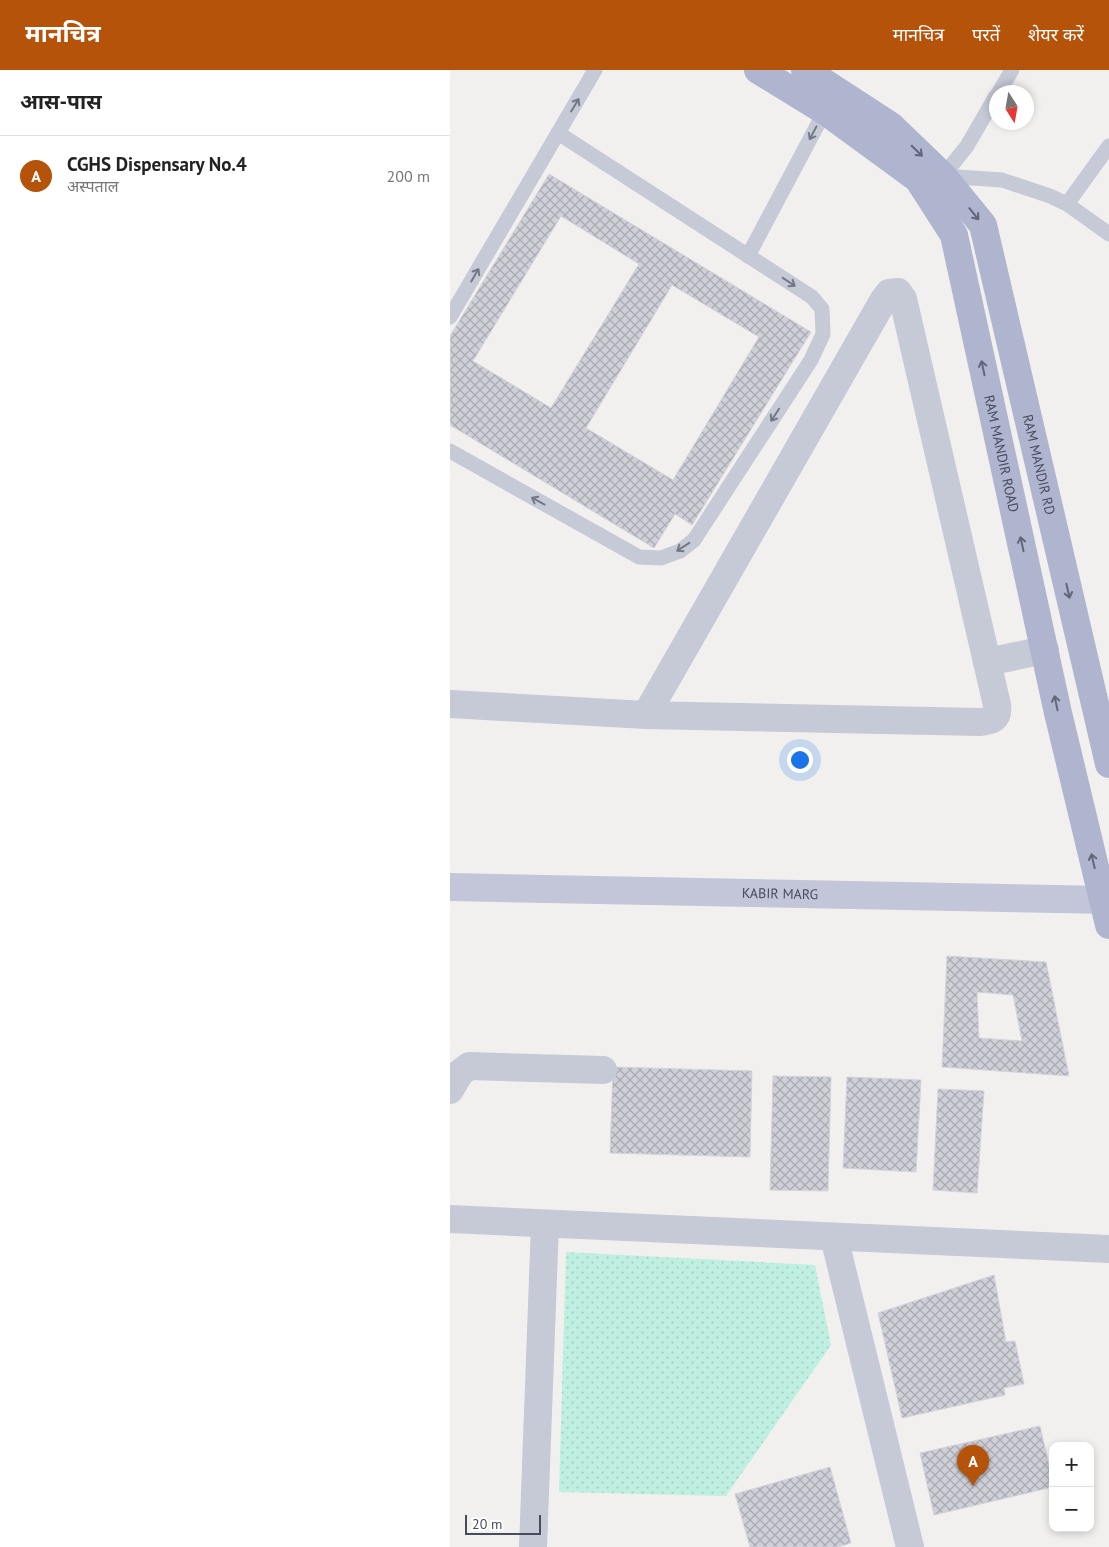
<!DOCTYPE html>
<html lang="hi">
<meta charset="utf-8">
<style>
:root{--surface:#fff;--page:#f6f6f6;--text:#222;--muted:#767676;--line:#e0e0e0;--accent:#b45309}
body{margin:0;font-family:"PT Sans","Noto Sans Devanagari",sans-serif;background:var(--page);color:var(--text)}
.controls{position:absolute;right:15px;bottom:15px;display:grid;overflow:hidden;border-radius:10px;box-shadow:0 2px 8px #0003}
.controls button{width:45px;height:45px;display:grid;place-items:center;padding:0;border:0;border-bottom:1px solid var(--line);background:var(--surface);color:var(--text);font:25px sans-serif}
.compass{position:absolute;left:539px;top:15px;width:45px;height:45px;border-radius:50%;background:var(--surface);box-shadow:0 2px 8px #0003;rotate:169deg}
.scale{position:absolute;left:15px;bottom:12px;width:76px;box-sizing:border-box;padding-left:5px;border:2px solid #474c5d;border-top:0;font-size:14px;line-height:18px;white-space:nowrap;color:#474c5d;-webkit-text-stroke:4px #fff;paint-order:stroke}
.you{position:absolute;left:349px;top:689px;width:18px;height:18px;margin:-12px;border:4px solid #fff;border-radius:50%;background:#1a73e8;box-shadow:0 0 0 8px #1a73e833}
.badge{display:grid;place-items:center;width:32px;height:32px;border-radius:50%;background:var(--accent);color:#fff;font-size:16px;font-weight:700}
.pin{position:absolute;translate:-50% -41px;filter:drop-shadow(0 1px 2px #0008)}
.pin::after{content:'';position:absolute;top:26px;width:18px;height:15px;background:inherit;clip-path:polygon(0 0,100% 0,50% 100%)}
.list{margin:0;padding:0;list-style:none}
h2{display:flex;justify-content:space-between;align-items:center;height:65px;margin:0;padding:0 20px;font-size:21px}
h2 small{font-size:16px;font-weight:400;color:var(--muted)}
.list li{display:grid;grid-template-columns:32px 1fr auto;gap:15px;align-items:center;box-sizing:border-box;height:80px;padding:0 20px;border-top:1px solid var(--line)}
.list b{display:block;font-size:19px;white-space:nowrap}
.list p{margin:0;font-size:16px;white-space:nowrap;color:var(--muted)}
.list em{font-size:16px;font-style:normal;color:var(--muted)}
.map{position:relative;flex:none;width:659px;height:1477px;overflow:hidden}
header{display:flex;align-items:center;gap:30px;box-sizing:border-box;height:70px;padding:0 25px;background:var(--accent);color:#fff}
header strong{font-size:24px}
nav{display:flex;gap:28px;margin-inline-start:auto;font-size:18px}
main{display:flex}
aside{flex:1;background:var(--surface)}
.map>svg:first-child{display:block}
.grass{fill:url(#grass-dots)}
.building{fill:url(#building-cross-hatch);stroke:#d4d3db;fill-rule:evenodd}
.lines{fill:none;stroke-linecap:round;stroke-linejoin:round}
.lane{stroke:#c6c9d6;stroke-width:15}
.street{stroke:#c6c9d6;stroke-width:28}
.secondary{stroke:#c2c6d8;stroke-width:28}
.primary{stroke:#afb5ce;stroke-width:28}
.oneway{stroke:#737887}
.oneway2{stroke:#616679}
.labels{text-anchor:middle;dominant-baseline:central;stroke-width:4.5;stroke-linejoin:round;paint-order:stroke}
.street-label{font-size:14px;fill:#474c5d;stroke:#fff}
</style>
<header>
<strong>मानचित्र</strong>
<nav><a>मानचित्र</a><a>परतें</a><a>शेयर करें</a></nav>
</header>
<main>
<aside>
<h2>आस-पास<small></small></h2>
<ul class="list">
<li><span class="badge">A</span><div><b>CGHS Dispensary No.4</b><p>अस्पताल</p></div><em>200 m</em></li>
</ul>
</aside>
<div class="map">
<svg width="659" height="1477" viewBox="0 0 659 1477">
<defs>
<pattern id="grass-dots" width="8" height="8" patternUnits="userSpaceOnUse" patternTransform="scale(1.25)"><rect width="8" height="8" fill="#beefe1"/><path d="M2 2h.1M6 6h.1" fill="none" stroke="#a5cfc3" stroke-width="1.8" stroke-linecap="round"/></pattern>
<pattern id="building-cross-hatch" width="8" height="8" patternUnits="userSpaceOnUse" patternTransform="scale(1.25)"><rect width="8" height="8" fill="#cfd0d7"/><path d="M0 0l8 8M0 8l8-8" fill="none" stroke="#aaabb2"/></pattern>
</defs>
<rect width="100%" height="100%" fill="#f2f0ef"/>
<!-- grass -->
<polygon class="grass" points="116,1182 365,1195 381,1275 276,1426 109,1422"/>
<!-- building -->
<g class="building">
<path d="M99,104L361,262L242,455L225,444L204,478L0,355V266ZM111,146L189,194L101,338L23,291ZM222,215L309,267L223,410L136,358Z"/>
<path d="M497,886L596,892L619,1006L492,997ZM527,922L563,925L572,971L529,968Z"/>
<polygon points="163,997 302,1001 300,1087 160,1083"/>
<polygon points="323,1006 381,1007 378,1121 320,1120"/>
<polygon points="397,1007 471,1010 466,1102 393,1098"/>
<polygon points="488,1019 534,1021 527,1123 483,1120"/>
<polygon points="544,1205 556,1272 565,1271 574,1314 554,1318 555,1325 452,1348 428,1243"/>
<polygon points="590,1356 603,1412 603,1417 484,1445 470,1383"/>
<polygon points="380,1397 401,1473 388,1477 300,1477 285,1424"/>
</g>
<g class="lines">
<!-- lane -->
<g class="lane">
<polyline points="549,22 562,0"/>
<polyline points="493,106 552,110 600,126 617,134 659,164"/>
<polyline points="493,106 517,76 546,26"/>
<polyline points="617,134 659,76"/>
<polyline points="298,186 377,37"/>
<polyline points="0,247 145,0"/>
<polyline points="0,381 189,487 211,488 230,481 244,470 361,290 373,264 372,239 362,227 108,63"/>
</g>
<!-- street -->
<g class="street">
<polyline points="537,592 595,580"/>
<path d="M0,634L196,645L530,652C542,651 549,649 547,635L453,229L448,222L439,223L433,231L196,645"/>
<polyline points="0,1020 10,1003 19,996 153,1000"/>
<polyline points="0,1149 659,1179"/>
<polyline points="384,1167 460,1477"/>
<polyline points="83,1477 95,1154"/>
</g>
<!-- secondary -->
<path class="secondary" id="s1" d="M0,817L659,830"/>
<!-- primary -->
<g class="primary">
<path id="s2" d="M308,0L375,41L468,109L504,165L608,643L659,855"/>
<path id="s3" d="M355,0L441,56L493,106L533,155L659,694"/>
</g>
</g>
<!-- one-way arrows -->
<defs><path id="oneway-shaft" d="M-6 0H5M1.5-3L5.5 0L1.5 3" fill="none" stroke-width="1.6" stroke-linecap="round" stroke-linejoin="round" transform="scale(1.25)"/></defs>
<g class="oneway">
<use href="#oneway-shaft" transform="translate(125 35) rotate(-59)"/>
<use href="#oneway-shaft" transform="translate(363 63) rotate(118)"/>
<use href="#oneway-shaft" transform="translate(25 205) rotate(-60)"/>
<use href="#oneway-shaft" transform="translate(339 212) rotate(33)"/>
<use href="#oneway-shaft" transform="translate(325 345) rotate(123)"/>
<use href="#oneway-shaft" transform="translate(88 431) rotate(-151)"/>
<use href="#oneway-shaft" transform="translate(233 477) rotate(147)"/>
</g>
<g class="oneway2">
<use href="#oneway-shaft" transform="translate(467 81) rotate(44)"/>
<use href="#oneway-shaft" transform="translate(524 144) rotate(51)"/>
<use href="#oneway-shaft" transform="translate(533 298) rotate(-102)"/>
<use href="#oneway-shaft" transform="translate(572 474) rotate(-102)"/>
<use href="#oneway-shaft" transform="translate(618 521) rotate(77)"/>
<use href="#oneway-shaft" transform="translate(606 633) rotate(-102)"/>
<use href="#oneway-shaft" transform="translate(643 791) rotate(-103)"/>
</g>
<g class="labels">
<!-- street labels -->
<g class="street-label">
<text stroke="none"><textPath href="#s2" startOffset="484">RAM MANDIR ROAD</textPath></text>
<text stroke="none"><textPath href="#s3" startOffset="484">RAM MANDIR RD</textPath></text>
<text stroke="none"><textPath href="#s1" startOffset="330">KABIR MARG</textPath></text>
</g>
</g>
</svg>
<div class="controls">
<button>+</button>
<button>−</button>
</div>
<svg class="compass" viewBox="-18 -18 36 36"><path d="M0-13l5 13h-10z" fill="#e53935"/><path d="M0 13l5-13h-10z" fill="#767676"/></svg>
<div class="scale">20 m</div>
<div class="you"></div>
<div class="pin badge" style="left:523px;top:1416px">A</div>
</div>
</main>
